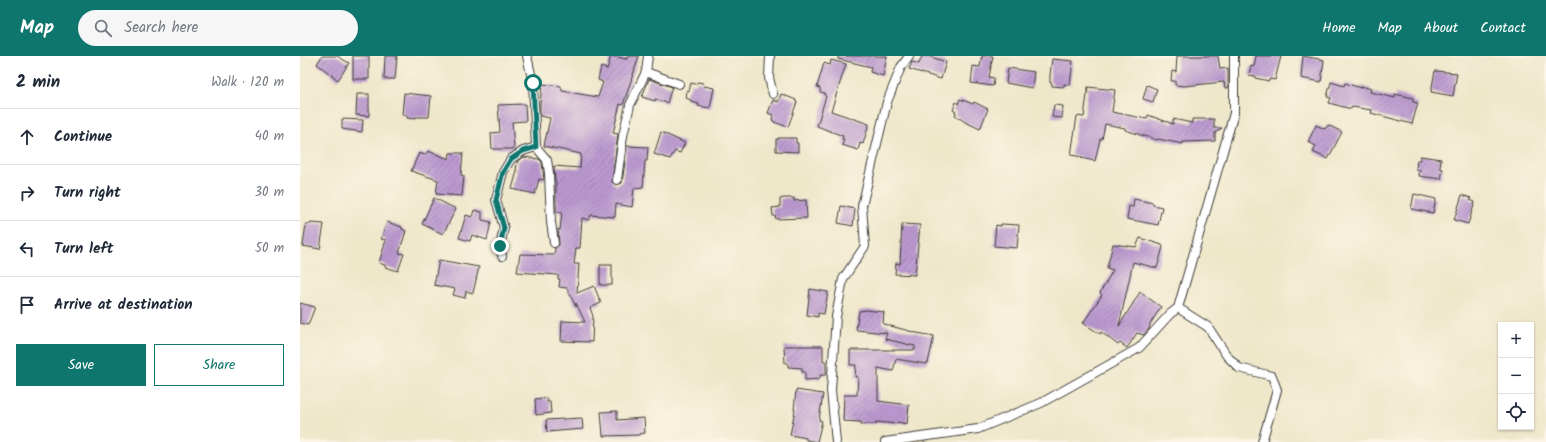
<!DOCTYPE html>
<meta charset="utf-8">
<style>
:root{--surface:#fff;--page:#f6f6f7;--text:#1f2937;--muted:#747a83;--line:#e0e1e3;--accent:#0f766e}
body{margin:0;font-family:Kalam,sans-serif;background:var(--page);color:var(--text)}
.controls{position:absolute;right:12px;bottom:12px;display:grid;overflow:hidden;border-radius:0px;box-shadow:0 1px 3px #0004}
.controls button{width:36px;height:36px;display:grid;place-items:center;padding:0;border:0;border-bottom:1px solid var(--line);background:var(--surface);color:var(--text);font:20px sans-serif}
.stop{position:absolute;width:12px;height:12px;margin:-9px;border:3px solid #0f766e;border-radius:50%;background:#fff}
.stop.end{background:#0f766e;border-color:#fff;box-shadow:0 1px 4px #0008}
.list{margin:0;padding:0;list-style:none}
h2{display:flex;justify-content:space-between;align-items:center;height:52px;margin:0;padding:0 16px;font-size:17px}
h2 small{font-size:13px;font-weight:400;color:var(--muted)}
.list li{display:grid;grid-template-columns:26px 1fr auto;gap:12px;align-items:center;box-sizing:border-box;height:56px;padding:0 16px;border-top:1px solid var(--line)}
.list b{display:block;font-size:15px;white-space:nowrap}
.list em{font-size:13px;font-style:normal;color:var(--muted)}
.actions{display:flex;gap:8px;padding:12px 16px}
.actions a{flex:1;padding:9px 0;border:1px solid var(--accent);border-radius:0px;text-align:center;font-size:14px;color:var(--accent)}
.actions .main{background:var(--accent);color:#fff}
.icon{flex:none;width:22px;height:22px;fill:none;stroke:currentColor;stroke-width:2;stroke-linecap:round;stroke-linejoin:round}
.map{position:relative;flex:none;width:1246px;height:386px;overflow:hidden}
header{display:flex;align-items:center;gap:24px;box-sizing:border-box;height:56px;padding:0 20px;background:var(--accent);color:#fff}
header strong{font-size:19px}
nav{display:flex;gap:22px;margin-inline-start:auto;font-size:14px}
.search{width:280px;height:36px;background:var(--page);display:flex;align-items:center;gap:10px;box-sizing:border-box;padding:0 14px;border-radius:22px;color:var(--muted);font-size:15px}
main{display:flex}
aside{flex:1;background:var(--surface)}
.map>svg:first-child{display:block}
.building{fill:url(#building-hatch)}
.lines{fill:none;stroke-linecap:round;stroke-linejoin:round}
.street-casing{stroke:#3c3a36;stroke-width:10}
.street{stroke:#fff;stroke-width:8}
.route{stroke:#0f766e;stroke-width:5}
</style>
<header>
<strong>Map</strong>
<div class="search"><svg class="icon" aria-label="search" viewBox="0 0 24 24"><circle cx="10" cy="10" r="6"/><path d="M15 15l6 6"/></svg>Search here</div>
<nav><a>Home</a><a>Map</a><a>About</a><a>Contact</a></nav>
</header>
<main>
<aside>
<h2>2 min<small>Walk · 120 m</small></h2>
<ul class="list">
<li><svg class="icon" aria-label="ahead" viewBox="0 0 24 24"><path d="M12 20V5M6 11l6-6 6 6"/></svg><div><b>Continue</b></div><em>40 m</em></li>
<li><svg class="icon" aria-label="right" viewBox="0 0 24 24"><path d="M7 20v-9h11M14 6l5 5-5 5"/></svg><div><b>Turn right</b></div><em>30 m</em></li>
<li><svg class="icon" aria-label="left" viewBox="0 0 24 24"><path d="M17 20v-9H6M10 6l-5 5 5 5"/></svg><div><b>Turn left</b></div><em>50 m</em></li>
<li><svg class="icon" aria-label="arrive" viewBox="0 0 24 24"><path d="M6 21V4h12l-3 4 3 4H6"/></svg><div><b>Arrive at destination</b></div></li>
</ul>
<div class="actions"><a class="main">Save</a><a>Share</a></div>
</aside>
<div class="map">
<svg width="1246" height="386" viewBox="0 0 1246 386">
<defs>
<pattern id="building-hatch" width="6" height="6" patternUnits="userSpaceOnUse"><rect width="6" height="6" fill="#bb99d0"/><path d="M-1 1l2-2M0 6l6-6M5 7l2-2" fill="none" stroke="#977ca8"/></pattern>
</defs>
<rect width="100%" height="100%" fill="#fcf5e5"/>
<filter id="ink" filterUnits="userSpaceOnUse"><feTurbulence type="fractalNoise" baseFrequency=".025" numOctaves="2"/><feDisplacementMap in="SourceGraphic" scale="8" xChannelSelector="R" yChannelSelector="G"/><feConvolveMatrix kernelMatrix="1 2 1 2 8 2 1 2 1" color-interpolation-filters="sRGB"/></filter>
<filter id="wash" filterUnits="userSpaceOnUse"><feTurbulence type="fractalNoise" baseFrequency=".012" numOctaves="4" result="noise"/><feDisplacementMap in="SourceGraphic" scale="16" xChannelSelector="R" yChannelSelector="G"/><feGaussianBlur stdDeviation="0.9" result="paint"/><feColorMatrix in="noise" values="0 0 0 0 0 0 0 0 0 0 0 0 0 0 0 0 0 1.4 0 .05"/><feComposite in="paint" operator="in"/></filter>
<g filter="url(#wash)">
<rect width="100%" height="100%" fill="#efe7ca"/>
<g id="blocks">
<!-- building -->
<g class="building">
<polygon points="22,0 37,0 49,7 38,24 17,8"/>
<rect x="53" y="0" width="16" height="23"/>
<polygon points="85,0 97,0 95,23 84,23"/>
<polygon points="311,0 327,3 327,0 339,0 323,49 320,48 313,77 318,78 312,126 316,129 322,127 327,90 348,91 347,105 345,105 343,131 334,132 332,151 316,148 315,161 291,159 289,164 282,162 280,192 276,192 274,208 279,208 277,237 294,230 301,247 290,252 293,260 292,286 261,285 262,265 285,266 276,247 276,251 267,232 259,231 260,223 258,223 258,219 217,216 220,198 254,199 255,192 259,189 258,173 260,174 262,156 256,156 256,126 255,125 254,110 280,112 281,98 244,90 250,62 240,60 240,49 242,28 261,30 261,32 262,32 262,35 298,41 303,26 298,24 301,11 307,13"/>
<polygon points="538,0 587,0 583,20 570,16 571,11 538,3"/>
<polygon points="622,0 628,0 646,6 641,23 609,13 612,6 619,8"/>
<polygon points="682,0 693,0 689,21 694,22 693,30 671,27 673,10 680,11"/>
<polygon points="877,0 918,0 920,13 928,12 928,32 925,32 924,26 884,30 875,29 875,25 871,25 872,15 876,16"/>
<polygon points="956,0 981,0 975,24 970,23 969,25 955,22 955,20 949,19 951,10 954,11"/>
<polygon points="1003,0 1024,4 1021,26 1001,22"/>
<polygon points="752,3 773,5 770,29 764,28 764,31 752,30 752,27 750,27 750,19"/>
<polygon points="531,4 546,8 531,55 569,68 563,88 560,87 558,94 542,89 544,83 542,83 543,80 517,70 526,40 524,39 525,37 520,36 520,32 517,31 524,7 530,9"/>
<polygon points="708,12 734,16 732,32 706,27"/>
<polygon points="1135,15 1157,17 1153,40 1131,36"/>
<polygon points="349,23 372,31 367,47 355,43 355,45 342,41"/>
<polygon points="398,26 403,27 404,30 414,32 410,52 398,50 399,48 391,46 391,44 386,42 387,34 389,35 391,27 395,28"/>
<polygon points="1031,26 1044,30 1045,27 1061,32 1061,30 1071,33 1070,36 1095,42 1095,38 1113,42 1113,46 1118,47 1112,68 1071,57 1072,54 1052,51 1051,53 1029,47 1031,42 1027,41"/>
<polygon points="847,29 857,33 853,46 843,43"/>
<polygon points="788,31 815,34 812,56 847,63 848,59 873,68 873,63 892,67 892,63 914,63 914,72 922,72 915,77 915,85 883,86 883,88 858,83 857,84 825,74 825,72 805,68 802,83 800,83 795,105 781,102 782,101 771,99 777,60 784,61"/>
<polygon points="104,37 131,40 129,61 115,61 115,63 107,62 107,59 102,59"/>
<polygon points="57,38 69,38 69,60 56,59"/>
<polygon points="481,38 496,44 495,45 497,46 488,71 474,66 474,65 472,64 473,59 468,57 473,44 478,46"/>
<polygon points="660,43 673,48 674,46 688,53 680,73 665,66 655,59 656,56 653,54 656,46 658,48"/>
<polygon points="225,48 226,65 212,66 214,93 192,93 191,77 200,76 198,49"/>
<polygon points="754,49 763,50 762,62 752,61"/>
<polygon points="42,63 63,64 62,76 42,73"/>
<polygon points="1016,69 1025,73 1028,69 1042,76 1028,103 1013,96 1016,90 1008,86"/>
<polygon points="361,76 385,87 380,97 375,95 370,103 354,98"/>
<polygon points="478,82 496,82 496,87 498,87 498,96 476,95 476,83 478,84"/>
<polygon points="128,95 149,103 150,97 163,97 161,119 164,120 162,140 136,138 138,124 111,115 119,97 125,99"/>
<polygon points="1120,100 1141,103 1140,112 1143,113 1141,123 1119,120 1120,114 1116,114 1117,104 1120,104"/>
<polygon points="224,101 239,103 242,106 244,124 239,123 235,138 212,133 217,115 216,115 217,106"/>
<polygon points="1114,138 1136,143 1133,157 1111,153"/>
<polygon points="1162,139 1171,142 1170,144 1175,146 1168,168 1154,164"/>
<polygon points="134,142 156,153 143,178 122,168"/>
<polygon points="484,142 494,142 494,145 506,144 507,162 476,163 475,160 473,160 472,152 480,151 480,143"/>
<polygon points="834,143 853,147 853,149 862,151 858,169 827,163 829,150 833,151"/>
<polygon points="541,150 555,153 553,170 538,167"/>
<polygon points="174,154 182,156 182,164 191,166 187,184 172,179 170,185 159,182 166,159 172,161"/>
<polygon points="87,166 102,171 102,173 106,175 99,197 104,198 98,215 85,211 85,209 79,207 86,184 81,183"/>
<polygon points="11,167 24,168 20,193 3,190 6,168 11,168"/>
<polygon points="602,168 620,169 615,219 595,218 596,207 600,208"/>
<polygon points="701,168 719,169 717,192 694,190 696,169 701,170"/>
<polygon points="840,182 862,189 863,191 857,212 833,206 819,270 840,236 861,251 850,268 849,273 844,279 837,277 827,292 820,287 818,289 801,276 800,278 783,267 802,239 800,237 813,214 807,212 813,188 836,191"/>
<polygon points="139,204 179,211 173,237 166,235 165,242 153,239 155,233 134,229"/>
<rect x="300" y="209" width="12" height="20"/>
<polygon points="510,233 528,236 524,258 518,257 518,261 507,259"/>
<polygon points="0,247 15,251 8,269 0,267"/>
<polygon points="567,254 584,256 583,268 617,277 634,280 628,307 626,307 626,308 596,303 593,315 578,312 578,345 609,349 607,368 597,366 597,368 576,366 576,368 561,368 561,366 543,365 544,339 557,339 558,321 555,321 556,309 550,309 550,294 615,294 615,290 585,283 587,277 556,274 559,255"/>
<polygon points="484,290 523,290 523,305 526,305 526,319 520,319 520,323 505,324 505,316 502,316 502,312 488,311 488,307 485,307"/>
<polygon points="496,334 523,338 519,364 522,365 517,386 506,384 506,382 490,379 495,354 494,354"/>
<polygon points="247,342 247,346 250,346 251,357 236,359 235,343"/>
<polygon points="317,355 317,364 344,362 345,377 339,378 339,379 303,380 301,356"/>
<polygon points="282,362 283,373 247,376 246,364"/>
</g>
</g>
</g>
<g filter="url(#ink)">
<use href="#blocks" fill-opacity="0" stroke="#3c3a36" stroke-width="1"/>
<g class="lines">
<defs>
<g id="street">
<polyline points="227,0 233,27 236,91 247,104 249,117 251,166 254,187"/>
<polyline points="348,0 346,16 379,28"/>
<polyline points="470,0 469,22 473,38"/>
<polyline points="317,124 323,80 330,49 346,16"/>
<polyline points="202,200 200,190 204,172 196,144 203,116 211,103 223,95 236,91"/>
<polyline points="878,252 908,271 927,300 939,312 972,320 977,334 962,386"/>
<polyline points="536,386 531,334 536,261 543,223 565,190 562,150 587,46 601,11 609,0"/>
<polyline points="585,386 678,373 741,347 839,292 870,258 878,252 934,57 934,0"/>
</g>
</defs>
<!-- street casing -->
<use href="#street" class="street-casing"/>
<!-- street -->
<use href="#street" class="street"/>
</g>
</g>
<g class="lines" filter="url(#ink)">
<!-- route -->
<polyline class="route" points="200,190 204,172 196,144 203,116 211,103 223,95 236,91 233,27"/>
</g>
</svg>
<div class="controls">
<button>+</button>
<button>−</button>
<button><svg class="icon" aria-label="locate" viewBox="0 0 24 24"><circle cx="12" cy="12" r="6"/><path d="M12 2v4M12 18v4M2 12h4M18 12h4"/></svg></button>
</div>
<div class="stop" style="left:233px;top:27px"></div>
<div class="stop end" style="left:200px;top:190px"></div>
</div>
</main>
